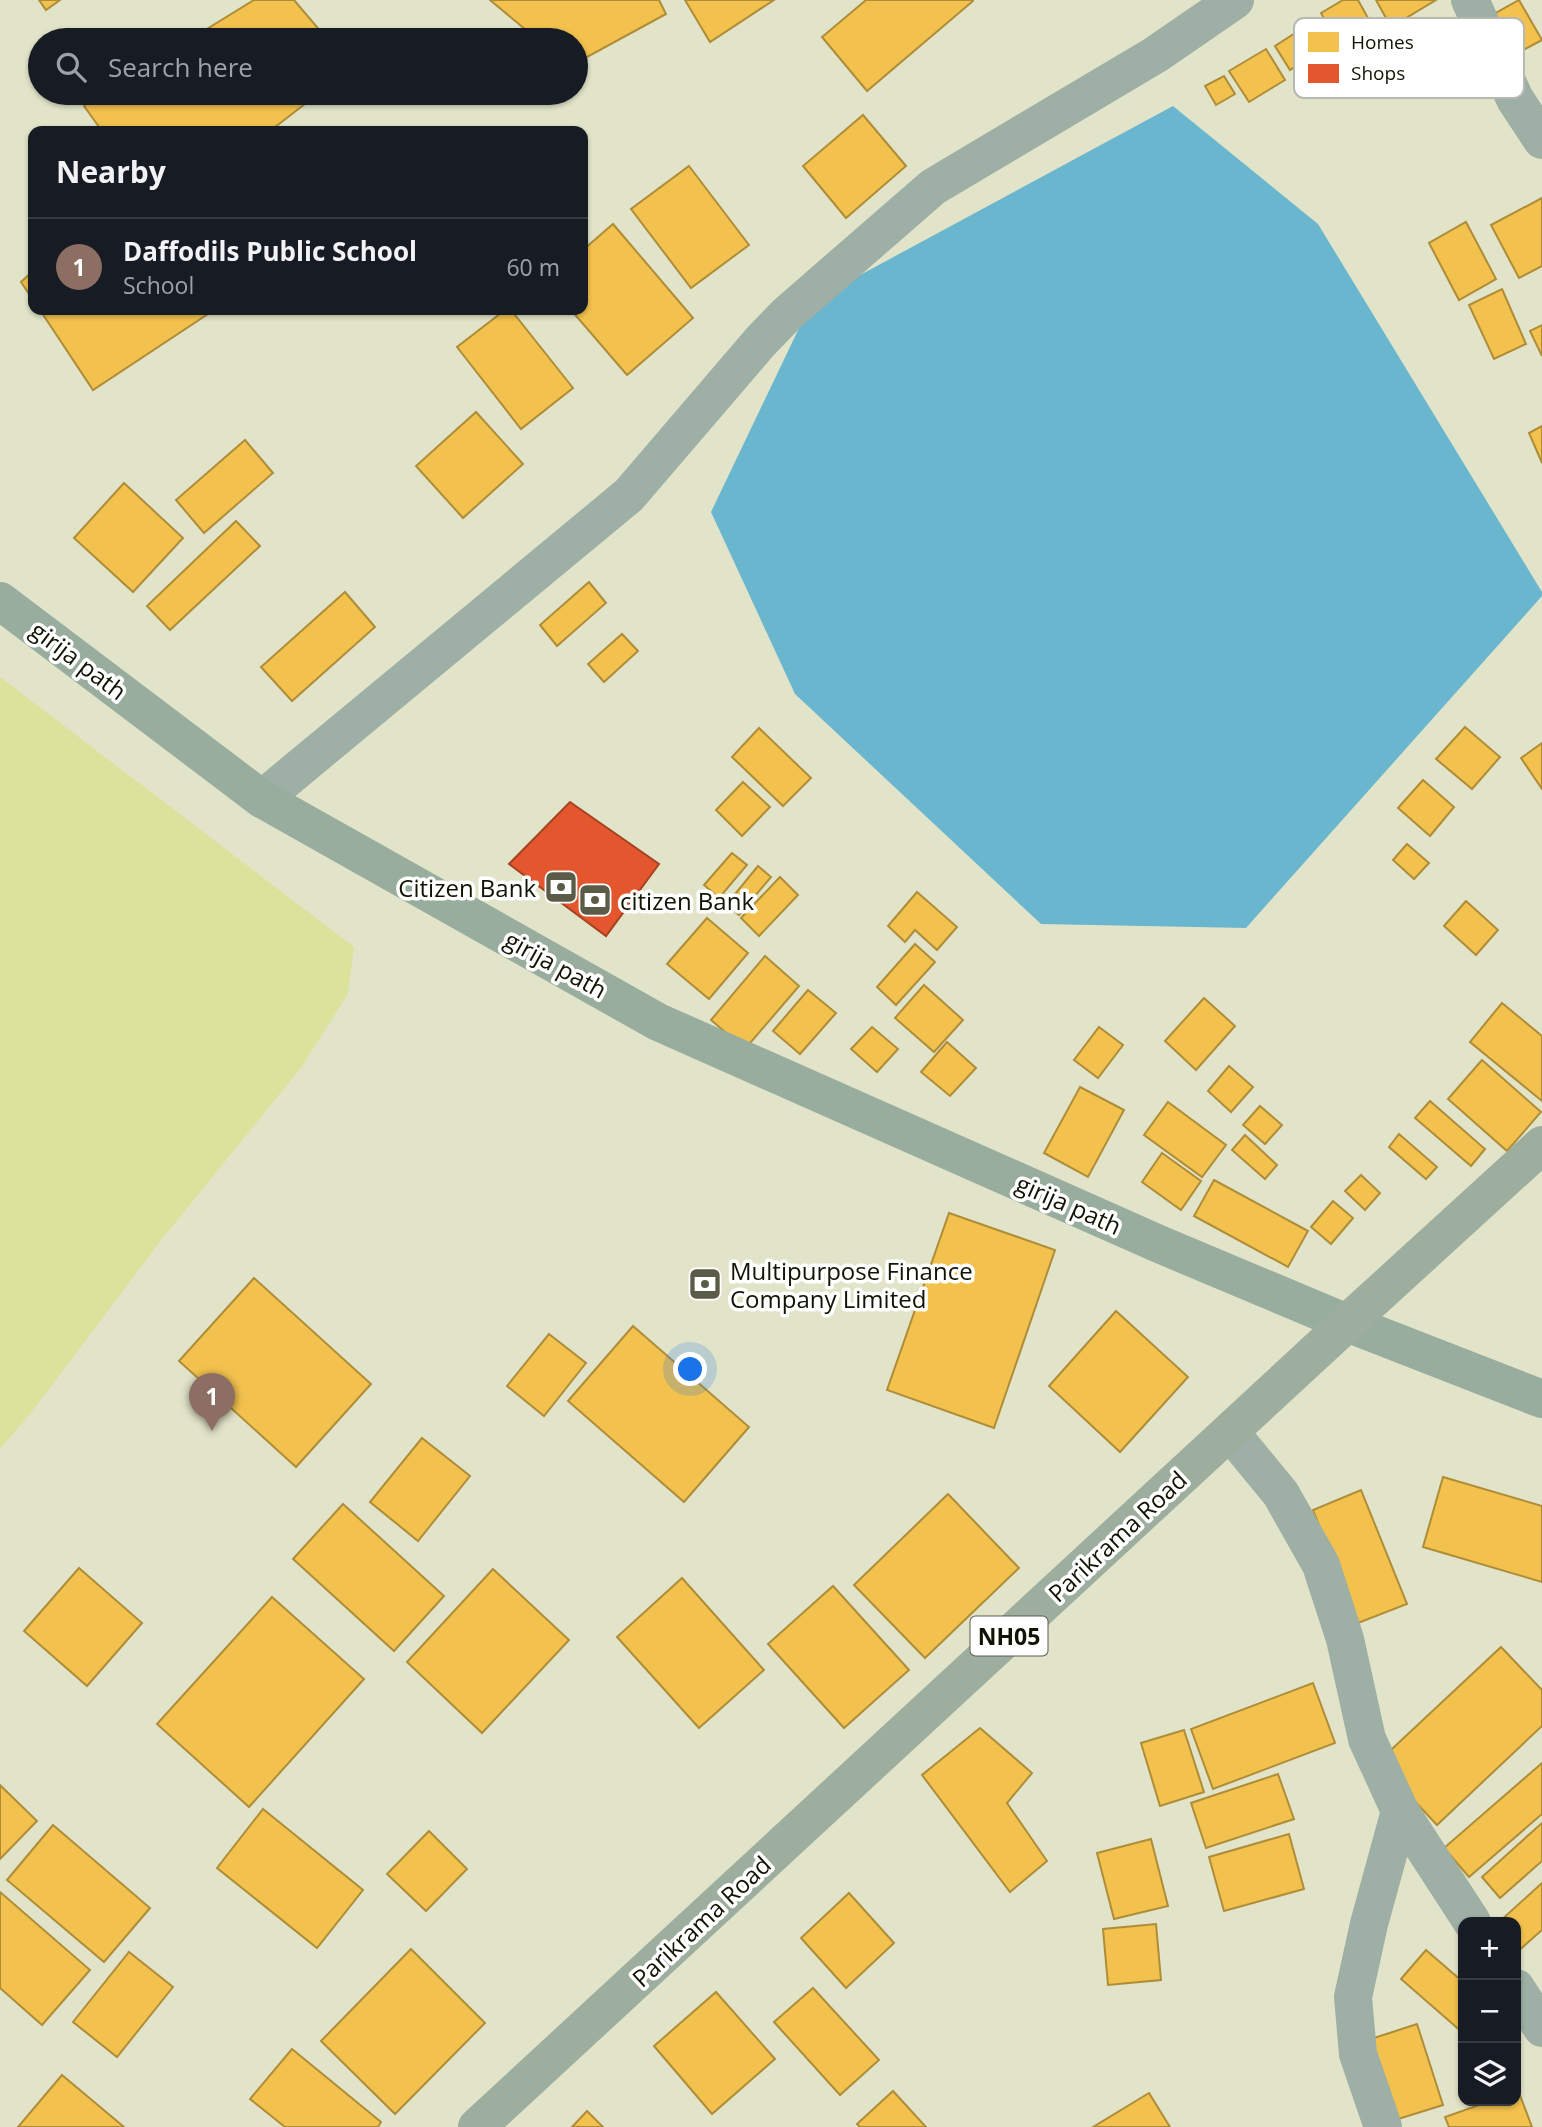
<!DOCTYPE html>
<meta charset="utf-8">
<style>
:root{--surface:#171b24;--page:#20242c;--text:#f1f3f6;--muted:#9ea1a6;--line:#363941;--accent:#aeafa8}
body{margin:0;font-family:"Open Sans",sans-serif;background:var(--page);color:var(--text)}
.controls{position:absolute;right:21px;bottom:21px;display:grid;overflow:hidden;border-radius:14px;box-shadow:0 2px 5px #0004}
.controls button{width:63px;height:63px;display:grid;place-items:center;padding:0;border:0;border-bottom:2px solid var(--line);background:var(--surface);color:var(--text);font:35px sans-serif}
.you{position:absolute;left:691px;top:1370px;width:24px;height:24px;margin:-18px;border:5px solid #fff;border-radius:50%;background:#1a73e8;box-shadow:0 0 0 10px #1a73e833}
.badge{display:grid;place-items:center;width:46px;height:46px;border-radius:50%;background:var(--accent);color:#fff;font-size:23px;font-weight:700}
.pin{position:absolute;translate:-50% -58px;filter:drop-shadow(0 2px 4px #0008)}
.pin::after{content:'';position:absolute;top:37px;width:24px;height:21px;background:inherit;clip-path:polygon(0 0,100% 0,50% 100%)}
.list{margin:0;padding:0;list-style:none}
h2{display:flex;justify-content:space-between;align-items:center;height:91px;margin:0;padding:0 28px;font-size:30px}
h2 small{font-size:23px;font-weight:400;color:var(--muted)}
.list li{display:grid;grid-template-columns:46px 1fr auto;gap:21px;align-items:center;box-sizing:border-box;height:98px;padding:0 28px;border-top:2px solid var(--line)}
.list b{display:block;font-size:26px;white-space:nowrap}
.list p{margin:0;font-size:23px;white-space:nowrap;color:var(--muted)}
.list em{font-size:23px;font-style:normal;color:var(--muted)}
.icon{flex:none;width:38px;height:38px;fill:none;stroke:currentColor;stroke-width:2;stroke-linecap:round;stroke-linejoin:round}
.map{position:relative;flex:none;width:1542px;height:2127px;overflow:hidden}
.search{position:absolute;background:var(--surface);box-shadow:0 2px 5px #0004;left:28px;top:28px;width:560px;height:77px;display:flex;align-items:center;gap:18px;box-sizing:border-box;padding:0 24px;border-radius:38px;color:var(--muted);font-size:26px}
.panel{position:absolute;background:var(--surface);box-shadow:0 2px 5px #0004;left:28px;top:126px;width:560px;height:189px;border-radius:14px}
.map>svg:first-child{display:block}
.green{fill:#dce19b}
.water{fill:#6bb6cf}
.homes{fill:#f2c14e;stroke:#af8d38;stroke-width:2}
.shops{fill:#e4572e;stroke:#a54321;stroke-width:2}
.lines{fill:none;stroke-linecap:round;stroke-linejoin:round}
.minor{stroke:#9eafa5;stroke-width:38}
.secondary{stroke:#99ad9f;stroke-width:38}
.primary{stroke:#9dae9f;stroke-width:38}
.labels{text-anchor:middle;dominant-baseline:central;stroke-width:7;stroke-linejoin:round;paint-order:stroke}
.shield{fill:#fff;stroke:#595a4f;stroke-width:2}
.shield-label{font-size:23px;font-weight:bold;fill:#121303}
.street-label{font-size:24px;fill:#121303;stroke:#fff}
.poi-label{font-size:24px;fill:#121303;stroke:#fff;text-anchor:start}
.key{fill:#fff;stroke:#b8b8b3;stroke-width:2}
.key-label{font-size:19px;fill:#121303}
</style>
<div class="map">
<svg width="1542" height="2127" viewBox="0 0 1542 2127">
<rect width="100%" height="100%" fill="#e2e4c9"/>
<!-- green -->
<polygon class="green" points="0,677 354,947 348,994 300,1069 162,1239 34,1409 0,1449"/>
<!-- water -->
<polygon class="water" points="1173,106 1318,224 1542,592 1542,596 1246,928 1041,924 795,694 711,512 812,301"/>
<!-- homes -->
<g class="homes">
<polygon points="39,0 60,0 46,10"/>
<polygon points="254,0 294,0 328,40 189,40"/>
<polygon points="490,0 659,0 666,14 576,63 576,40 538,40"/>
<polygon points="685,0 774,0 710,42"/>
<polygon points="866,0 972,0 973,1 867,91 822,37"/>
<polygon points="1343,0 1358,0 1373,27 1339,46 1321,13"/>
<polygon points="1376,0 1436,0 1391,27"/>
<polygon points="1519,0 1542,40 1516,54 1494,14"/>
<polygon points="1300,30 1314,54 1290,70 1275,46"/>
<polygon points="1266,49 1285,80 1249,102 1229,71"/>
<polygon points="1224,76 1235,94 1216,105 1205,86"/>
<polygon points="104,93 319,93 270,131 102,131 84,106"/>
<polygon points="863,115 906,166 846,218 803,166"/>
<polygon points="689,166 749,245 691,288 631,209"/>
<polygon points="1542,198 1542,266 1519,278 1491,225"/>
<polygon points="1466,222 1496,279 1459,300 1429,243"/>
<polygon points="613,224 693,318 627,375 571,310 583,310 583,250"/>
<polygon points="33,271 33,300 21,282"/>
<polygon points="1502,289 1526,344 1494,359 1469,305"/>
<polygon points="40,310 214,310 93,390"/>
<polygon points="505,310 511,310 573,388 521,429 457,347"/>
<polygon points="1542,325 1542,356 1530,331"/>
<polygon points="476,412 523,464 463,518 416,466"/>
<polygon points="1542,426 1542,463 1529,433"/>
<polygon points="245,440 273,473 204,533 176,500"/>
<polygon points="124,483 183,538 133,592 74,538"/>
<polygon points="236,521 260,546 170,630 147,606"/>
<polygon points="589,582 606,603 557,646 540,625"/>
<polygon points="345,592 375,627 292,701 261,667"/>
<polygon points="622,634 638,651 604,682 588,664"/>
<polygon points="1465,727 1500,757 1472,789 1436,759"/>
<polygon points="759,728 811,778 783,806 732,757"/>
<polygon points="1542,743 1542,789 1521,758"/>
<polygon points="1423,780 1454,807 1430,836 1398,808"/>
<polygon points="743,782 770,807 742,836 716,810"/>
<polygon points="1407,844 1429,863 1414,879 1393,860"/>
<polygon points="732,853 747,865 719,898 704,885"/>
<polygon points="758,866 771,877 739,915 726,905"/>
<polygon points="780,877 798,895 759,936 741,918"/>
<polygon points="917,892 957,927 937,950 915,930 905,942 888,926"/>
<polygon points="1466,901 1498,930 1476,955 1444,926"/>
<polygon points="707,918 748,953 709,999 667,964"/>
<polygon points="915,944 935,962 896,1005 877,987"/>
<polygon points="765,956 799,986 745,1049 711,1020"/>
<polygon points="924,985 963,1020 934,1052 895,1018"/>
<polygon points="808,990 836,1013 800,1054 773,1031"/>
<polygon points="1204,998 1235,1026 1196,1070 1165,1041"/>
<polygon points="1502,1003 1542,1036 1542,1101 1470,1042"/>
<polygon points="872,1027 898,1049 877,1072 851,1049"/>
<polygon points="1099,1027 1123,1045 1098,1078 1074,1060"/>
<polygon points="947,1042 976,1068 950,1096 921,1072"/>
<polygon points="1482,1060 1541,1112 1507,1151 1448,1099"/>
<polygon points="1229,1066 1253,1087 1231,1112 1208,1091"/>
<polygon points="1080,1087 1124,1110 1088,1177 1044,1153"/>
<polygon points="1430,1101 1485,1149 1471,1166 1415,1118"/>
<polygon points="1168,1102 1226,1145 1202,1177 1144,1135"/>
<polygon points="1260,1106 1282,1125 1265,1144 1243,1125"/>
<polygon points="1399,1134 1437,1167 1426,1179 1389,1147"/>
<polygon points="1245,1135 1277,1165 1265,1179 1232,1150"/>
<polygon points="1162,1153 1201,1181 1181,1210 1142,1182"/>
<polygon points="1361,1175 1380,1193 1365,1210 1345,1191"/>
<polygon points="1214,1180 1308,1231 1288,1267 1194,1216"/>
<polygon points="1333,1201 1353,1218 1331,1244 1311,1227"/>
<polygon points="949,1213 1055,1250 994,1428 887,1390"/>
<polygon points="254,1278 371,1384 296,1467 179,1361"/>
<polygon points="1116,1311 1188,1377 1120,1452 1049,1386"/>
<polygon points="633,1326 749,1427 684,1502 568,1401"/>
<polygon points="549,1334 586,1363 544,1416 507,1386"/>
<polygon points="422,1438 470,1476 418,1541 370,1502"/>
<polygon points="1443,1477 1542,1506 1542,1582 1423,1547"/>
<polygon points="1361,1490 1407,1604 1358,1623 1313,1510"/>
<polygon points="948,1494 1019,1568 925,1658 854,1585"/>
<polygon points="343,1504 444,1596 394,1651 293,1559"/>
<polygon points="79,1568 142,1623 87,1686 24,1631"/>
<polygon points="493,1569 569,1640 482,1733 407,1662"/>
<polygon points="682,1578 764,1670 699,1728 617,1637"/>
<polygon points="833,1586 909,1670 844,1728 768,1644"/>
<polygon points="272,1597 364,1679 249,1807 157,1724"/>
<polygon points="1501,1647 1542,1690 1542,1726 1437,1825 1378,1762"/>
<polygon points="1313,1683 1335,1743 1213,1789 1191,1729"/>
<polygon points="980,1728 1032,1773 1007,1803 1047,1861 1010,1892 922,1775"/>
<polygon points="1184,1730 1204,1792 1160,1806 1141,1743"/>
<polygon points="1542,1763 1542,1814 1469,1877 1444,1848"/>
<polygon points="1278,1774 1294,1819 1206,1848 1191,1803"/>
<polygon points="0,1785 37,1821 0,1859"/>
<polygon points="263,1809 363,1890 317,1948 217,1868"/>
<polygon points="1542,1823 1542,1861 1500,1898 1482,1877"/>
<polygon points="53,1825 150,1908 104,1962 7,1880"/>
<polygon points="429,1831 467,1869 426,1911 387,1874"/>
<polygon points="1289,1834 1304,1889 1224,1911 1209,1857"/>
<polygon points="1151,1839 1168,1906 1114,1919 1097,1853"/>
<polygon points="1542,1883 1542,1930 1516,1953 1516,1922 1499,1922"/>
<polygon points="0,1892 90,1970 42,2025 0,1988"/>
<polygon points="849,1893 894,1943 846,1988 801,1938"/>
<polygon points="1156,1924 1161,1980 1108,1985 1103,1929"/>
<polygon points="411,1949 485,2023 395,2114 321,2041"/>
<polygon points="1426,1950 1463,1982 1463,2033 1401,1979"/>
<polygon points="129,1952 173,1987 117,2057 73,2022"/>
<polygon points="813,1988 879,2060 840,2095 774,2022"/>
<polygon points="716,1992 775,2059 712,2114 654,2046"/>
<polygon points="1417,2024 1443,2105 1395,2120 1371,2039"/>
<polygon points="292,2049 381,2122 378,2127 285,2127 250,2099"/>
<polygon points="62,2075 124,2127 18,2127"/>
<polygon points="1518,2090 1532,2127 1449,2127 1445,2117 1490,2101 1516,2101 1516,2091"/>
<polygon points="893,2091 926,2127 860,2127 857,2124"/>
<polygon points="1149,2093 1170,2127 1093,2127"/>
<polygon points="587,2111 603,2127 572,2127"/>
</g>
<!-- shops -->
<polygon class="shops" points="570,802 659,864 606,936 509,864"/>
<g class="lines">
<!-- minor -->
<g class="minor">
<polyline points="1470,0 1515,99 1542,140"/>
<polyline points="262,799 629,495 760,342 787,314 933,187 1155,55 1235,0"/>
<polyline points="1230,1432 1281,1494 1321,1565 1345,1639 1367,1739 1400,1811 1369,1924 1353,1997 1358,2054 1383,2127"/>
<polyline points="1400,1811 1472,1922"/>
<polyline points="1516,1988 1542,2028"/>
</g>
<!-- secondary -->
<polyline class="secondary" points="0,601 262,799 658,1022 1159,1244 1347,1323 1542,1399"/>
<!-- primary -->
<polyline class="primary" points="477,2127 1347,1323 1542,1145"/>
</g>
<!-- icons -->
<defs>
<symbol id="bank-square" viewBox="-11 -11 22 22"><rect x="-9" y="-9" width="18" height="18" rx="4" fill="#5b5c48" stroke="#fff"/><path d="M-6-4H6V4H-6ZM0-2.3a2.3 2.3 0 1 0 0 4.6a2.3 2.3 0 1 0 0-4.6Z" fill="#fff"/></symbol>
</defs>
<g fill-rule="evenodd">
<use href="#bank-square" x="542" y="868" width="38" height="38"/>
<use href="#bank-square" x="576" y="881" width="38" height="38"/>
<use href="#bank-square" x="686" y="1265" width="38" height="38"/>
</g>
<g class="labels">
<!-- shield labels -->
<rect class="shield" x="970.5" y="1616.5" width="77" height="39" rx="5"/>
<g class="shield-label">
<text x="1009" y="1636">NH05</text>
</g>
<!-- street labels -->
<g class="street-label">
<text transform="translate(79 660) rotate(37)">girija path</text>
<text transform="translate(556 964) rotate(29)">girija path</text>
<text transform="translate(1069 1204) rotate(24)">girija path</text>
<text transform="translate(1117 1536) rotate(-43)">Parikrama Road</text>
<text transform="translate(701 1921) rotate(-43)">Parikrama Road</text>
</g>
<!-- poi labels -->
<g class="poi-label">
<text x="536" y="887" text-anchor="end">Citizen Bank</text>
<text x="620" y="900">citizen Bank</text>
<text x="730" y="1270">Multipurpose Finance<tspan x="730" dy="28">Company Limited</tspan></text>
</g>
</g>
<!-- legend -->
<rect x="1294" y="18" width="230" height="80" rx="10" class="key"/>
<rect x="1308" y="32" width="31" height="20" fill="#f2c14e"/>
<rect x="1308" y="64" width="31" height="19" fill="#e4572e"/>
<g class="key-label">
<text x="1351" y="49">Homes</text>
<text x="1351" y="80">Shops</text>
</g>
</svg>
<div class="controls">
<button>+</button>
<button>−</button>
<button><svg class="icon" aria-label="layers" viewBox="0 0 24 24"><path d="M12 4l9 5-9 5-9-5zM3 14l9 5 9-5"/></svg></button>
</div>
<div class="you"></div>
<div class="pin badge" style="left:212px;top:1431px;background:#8d6e63">1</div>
<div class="search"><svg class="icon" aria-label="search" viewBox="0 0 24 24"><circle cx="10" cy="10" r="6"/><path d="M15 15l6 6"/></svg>Search here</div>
<section class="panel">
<h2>Nearby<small></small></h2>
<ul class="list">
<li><span class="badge" style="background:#8d6e63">1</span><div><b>Daffodils Public School</b><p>School</p></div><em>60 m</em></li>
</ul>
</section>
</div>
